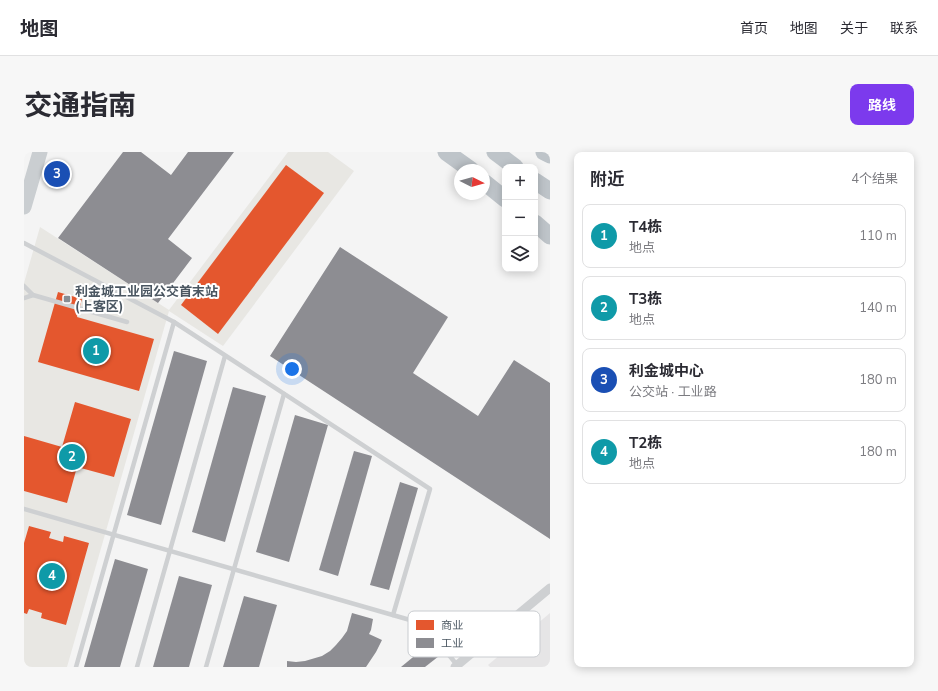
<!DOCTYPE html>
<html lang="zh">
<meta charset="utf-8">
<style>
:root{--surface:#fff;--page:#f7f7f7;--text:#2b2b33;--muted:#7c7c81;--line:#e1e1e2;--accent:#7c3aed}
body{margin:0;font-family:"Nunito Sans","Noto Sans SC",sans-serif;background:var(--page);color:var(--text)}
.controls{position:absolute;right:12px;top:12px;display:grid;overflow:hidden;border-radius:8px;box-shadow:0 2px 10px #0003}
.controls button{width:36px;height:36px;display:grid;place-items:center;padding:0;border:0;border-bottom:1px solid var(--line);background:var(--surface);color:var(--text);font:20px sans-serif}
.compass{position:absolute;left:430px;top:12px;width:36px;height:36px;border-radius:50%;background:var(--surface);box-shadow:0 2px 10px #0003;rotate:96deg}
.you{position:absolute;left:268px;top:217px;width:14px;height:14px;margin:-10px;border:3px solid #fff;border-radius:50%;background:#1a73e8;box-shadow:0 0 0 6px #1a73e833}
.badge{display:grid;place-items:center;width:26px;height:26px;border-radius:50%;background:var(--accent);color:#fff;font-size:13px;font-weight:700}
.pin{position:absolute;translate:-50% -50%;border:2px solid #fff;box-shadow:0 1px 4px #0006}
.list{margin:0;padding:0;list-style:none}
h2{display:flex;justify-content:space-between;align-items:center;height:52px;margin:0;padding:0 16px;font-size:17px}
h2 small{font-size:13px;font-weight:400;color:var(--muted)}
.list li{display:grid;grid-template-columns:26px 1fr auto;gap:12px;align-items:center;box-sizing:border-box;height:64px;margin:0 8px 8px;padding:0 8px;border:1px solid var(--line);border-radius:8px}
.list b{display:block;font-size:15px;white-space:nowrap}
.list p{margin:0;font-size:13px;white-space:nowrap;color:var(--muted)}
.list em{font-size:13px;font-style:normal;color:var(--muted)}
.icon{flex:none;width:22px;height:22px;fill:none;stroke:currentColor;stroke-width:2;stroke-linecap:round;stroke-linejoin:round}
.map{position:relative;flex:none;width:526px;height:515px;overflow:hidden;border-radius:8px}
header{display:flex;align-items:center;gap:24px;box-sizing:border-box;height:56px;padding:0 20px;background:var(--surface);border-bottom:1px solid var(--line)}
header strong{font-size:19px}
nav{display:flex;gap:22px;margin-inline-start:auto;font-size:14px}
.intro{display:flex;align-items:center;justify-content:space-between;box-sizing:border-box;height:96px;padding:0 24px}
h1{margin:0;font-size:28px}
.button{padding:10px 18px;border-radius:8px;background:var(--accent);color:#fff;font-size:14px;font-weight:700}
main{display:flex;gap:24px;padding:0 24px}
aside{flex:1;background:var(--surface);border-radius:8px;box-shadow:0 2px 10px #0003}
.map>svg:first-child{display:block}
.commercial{fill:#e8e7e3}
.education{fill:#e6e5e6}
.shops{fill:#e4572e}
.industry{fill:#8d8d92}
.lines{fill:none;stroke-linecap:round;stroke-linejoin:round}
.lane{stroke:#ced0d2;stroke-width:4.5}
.street{stroke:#ced0d2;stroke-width:9}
.primary{stroke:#caced1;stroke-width:15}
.highway{stroke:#bec4c9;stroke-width:17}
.poi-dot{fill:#868d94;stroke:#fff;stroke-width:1.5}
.labels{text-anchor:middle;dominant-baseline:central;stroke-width:4;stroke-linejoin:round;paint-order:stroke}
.poi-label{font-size:13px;font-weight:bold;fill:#4a5661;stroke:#fff;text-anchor:start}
.key{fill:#fff;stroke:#c9ccd0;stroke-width:1}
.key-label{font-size:11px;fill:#4a5661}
</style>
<header>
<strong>地图</strong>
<nav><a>首页</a><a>地图</a><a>关于</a><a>联系</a></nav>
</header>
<div class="intro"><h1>交通指南</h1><a class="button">路线</a></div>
<main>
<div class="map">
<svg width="526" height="515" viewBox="0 0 526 515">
<rect width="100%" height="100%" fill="#f4f4f4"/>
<!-- commercial -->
<polygon class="commercial" points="264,0 304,0 330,19 199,194 145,159 43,515 0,515 0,131 16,75 145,158"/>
<!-- education -->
<polygon class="education" points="526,461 526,515 466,515 464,513"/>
<!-- shops -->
<g class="shops">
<polygon points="262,13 300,41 194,182 157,153"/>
<polygon points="34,140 58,147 53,165 130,187 115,239 14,210"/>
<polygon points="51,250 107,267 90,325 53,315 43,351 0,339 0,284 38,295"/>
<polygon points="5,374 27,380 25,386 39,390 40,384 65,391 42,473 17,466 18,461 5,457 3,462 0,461 0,391"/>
</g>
<!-- industry -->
<g class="industry">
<polygon points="99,0 117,0 147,23 164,0 210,0 144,87 168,106 134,151 34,86"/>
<polygon points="316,95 424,165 389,221 454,264 490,208 526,231 526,387 246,204"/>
<polygon points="150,199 183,209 137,373 103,363"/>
<polygon points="209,235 242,244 201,390 168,380"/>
<polygon points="271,263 304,273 265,410 232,400"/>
<polygon points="330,299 348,304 314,424 295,418"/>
<polygon points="376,330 394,336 365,438 346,433"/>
<polygon points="91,407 124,417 96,515 60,515"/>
<polygon points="155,424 188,433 165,515 129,515"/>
<polygon points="220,444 253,453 235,515 199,515"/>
<polygon points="328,461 349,467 347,478 345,482 358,488 352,500 342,515 263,515 263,509 272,510 281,509 298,504 306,499 312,493 318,486 323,479"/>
<polygon points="405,492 415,504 401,515 377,515"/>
</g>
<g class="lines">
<!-- lane -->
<g class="lane">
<polyline points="0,91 150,170 406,337 369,463"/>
<polyline points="0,134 9,143 103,170"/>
<polyline points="0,146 9,143"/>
<polyline points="0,357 400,472 433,513"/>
<polyline points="52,515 150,170"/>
<polyline points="113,515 201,204"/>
<polyline points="182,515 260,242"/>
</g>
<!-- street -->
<polyline class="street" points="431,515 526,436"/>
<!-- primary -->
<polyline class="primary" points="0,55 16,0"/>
<!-- highway -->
<g class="highway">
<polyline points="422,0 447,18"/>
<polyline points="471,0 491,15"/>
<polyline points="520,0 526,3"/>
<polyline points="511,29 526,39"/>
<polyline points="460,30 481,47"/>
<polyline points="511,71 526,84"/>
</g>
</g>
<!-- markers -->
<rect class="poi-dot" x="39" y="143" width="8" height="8" rx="2"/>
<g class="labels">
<!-- poi labels -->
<g class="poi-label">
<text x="51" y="140">利金城工业园公交首末站<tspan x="51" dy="15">(上客区)</tspan></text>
</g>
</g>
<!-- legend -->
<rect x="384" y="459" width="132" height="46" rx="6" class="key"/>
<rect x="392" y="468" width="18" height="10" fill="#e4572e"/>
<rect x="392" y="486" width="18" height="10" fill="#8d8d92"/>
<g class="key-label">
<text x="417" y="477">商业</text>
<text x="417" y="495">工业</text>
</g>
</svg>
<div class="controls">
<button>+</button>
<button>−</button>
<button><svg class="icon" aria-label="layers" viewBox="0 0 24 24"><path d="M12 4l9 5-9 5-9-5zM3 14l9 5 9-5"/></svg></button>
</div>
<svg class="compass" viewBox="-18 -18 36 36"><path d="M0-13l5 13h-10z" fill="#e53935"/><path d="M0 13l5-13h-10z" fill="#7c7c81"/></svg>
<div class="you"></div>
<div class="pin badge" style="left:72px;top:199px;background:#0f9aa8">1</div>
<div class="pin badge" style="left:48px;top:305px;background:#0f9aa8">2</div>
<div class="pin badge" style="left:33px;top:22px;background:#1a4fb4">3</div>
<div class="pin badge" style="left:28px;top:424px;background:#0f9aa8">4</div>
</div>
<aside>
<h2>附近<small>4个结果</small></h2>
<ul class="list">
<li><span class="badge" style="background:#0f9aa8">1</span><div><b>T4栋</b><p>地点</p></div><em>110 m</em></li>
<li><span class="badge" style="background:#0f9aa8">2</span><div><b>T3栋</b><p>地点</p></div><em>140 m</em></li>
<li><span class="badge" style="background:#1a4fb4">3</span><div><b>利金城中心</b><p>公交站 · 工业路</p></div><em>180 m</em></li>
<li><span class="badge" style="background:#0f9aa8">4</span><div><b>T2栋</b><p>地点</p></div><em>180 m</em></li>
</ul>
</aside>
</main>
